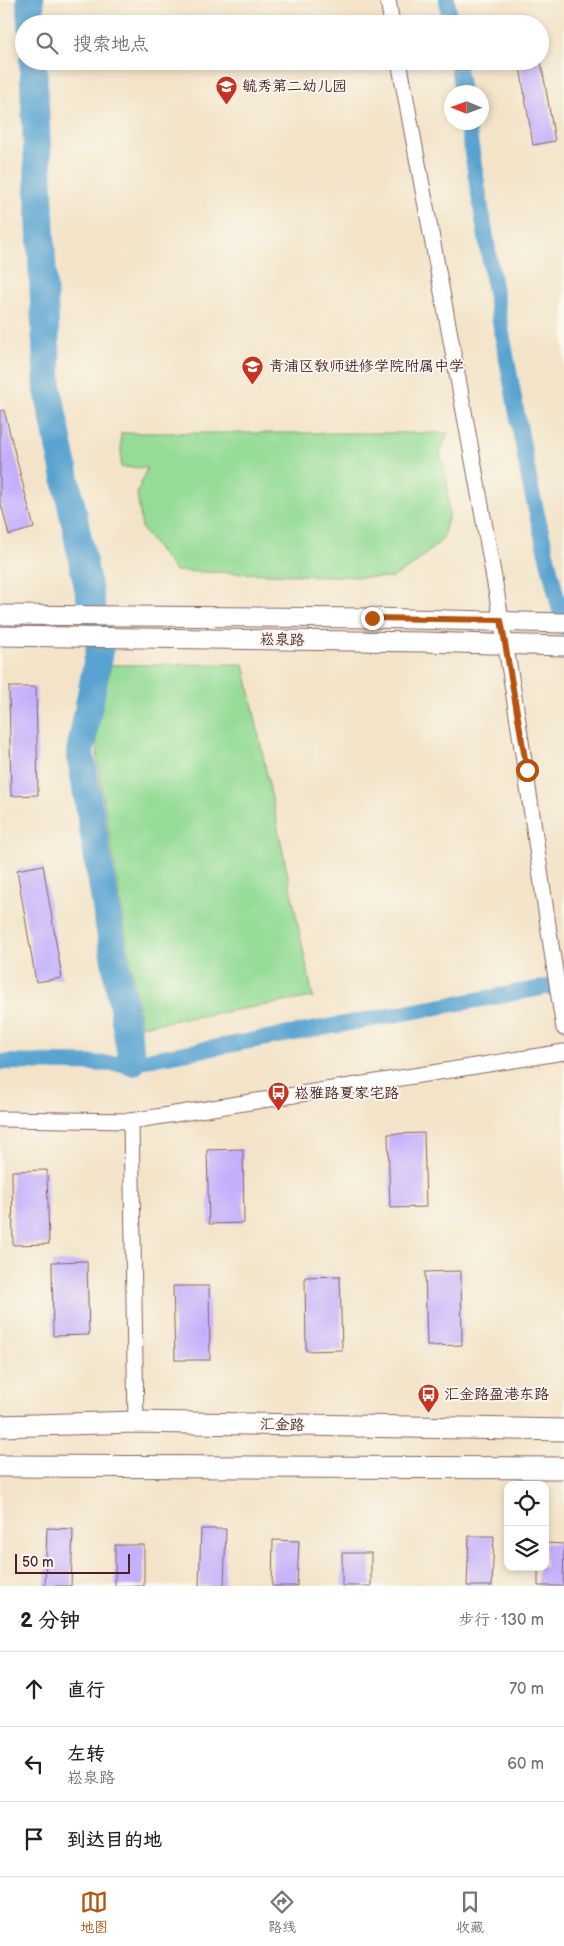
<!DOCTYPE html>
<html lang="zh">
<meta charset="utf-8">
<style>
:root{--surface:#fff;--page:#f2f2f2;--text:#202124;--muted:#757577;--line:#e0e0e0;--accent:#b45309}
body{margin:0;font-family:"Balsamiq Sans","LXGW WenKai TC",sans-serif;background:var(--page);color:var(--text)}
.controls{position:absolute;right:15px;bottom:15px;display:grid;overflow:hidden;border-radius:10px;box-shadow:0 2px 8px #0003}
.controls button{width:45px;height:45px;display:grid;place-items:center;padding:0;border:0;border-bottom:1px solid var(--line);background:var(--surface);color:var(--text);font:25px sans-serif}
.compass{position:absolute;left:444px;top:85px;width:45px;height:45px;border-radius:50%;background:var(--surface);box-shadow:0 2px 8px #0003;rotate:271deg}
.scale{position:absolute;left:15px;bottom:12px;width:115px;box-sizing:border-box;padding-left:5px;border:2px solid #4a1f2b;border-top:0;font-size:14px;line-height:18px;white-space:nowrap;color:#4a1f2b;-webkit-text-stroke:4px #fbf7ec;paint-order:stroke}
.stop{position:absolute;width:15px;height:15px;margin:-11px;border:4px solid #b45309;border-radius:50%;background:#fff}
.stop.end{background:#b45309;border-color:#fff;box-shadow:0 1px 5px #0008}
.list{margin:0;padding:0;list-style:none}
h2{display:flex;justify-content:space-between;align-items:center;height:65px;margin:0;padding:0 20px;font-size:21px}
h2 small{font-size:16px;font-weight:400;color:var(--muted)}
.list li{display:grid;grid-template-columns:32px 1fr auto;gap:15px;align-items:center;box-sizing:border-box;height:75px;padding:0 20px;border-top:1px solid var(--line)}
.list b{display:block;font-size:19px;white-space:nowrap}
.list p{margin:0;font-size:16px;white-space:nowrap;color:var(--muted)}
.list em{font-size:16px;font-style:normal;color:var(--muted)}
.icon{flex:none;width:28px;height:28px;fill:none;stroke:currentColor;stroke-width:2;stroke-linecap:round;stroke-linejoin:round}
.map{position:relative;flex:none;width:564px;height:1586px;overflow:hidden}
.search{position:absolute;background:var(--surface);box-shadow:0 2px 8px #0003;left:15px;right:15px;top:15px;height:55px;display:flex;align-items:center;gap:12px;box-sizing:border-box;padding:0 18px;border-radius:28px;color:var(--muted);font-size:19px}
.sheet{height:290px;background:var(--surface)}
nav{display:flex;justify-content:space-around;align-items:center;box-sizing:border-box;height:70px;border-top:1px solid var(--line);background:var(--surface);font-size:14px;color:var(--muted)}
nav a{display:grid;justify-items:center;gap:2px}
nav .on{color:var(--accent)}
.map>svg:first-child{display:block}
.green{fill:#95dc96;stroke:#707e60}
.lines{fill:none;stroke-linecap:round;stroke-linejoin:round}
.canal{stroke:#59a3d0;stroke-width:16}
.river{stroke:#59a3d0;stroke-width:28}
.building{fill:#c3affc}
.minor-casing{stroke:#856462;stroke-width:17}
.tertiary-casing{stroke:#856462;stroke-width:21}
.secondary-casing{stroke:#856462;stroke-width:23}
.minor{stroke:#fff;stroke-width:15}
.tertiary{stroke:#fff;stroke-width:19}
.secondary{stroke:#fff;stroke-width:21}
.route{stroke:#b45309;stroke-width:6}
.labels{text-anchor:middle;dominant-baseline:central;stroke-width:4;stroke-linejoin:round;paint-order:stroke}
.poi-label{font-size:15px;fill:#4a1f2b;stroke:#fbf7ec;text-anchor:start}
.street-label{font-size:15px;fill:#4a1f2b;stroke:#fbf7ec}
</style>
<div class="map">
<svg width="564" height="1586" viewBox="0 0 564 1586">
<rect width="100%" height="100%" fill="#fbf7ec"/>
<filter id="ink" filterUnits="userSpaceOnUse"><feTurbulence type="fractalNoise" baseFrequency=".02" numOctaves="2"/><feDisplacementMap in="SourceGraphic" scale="10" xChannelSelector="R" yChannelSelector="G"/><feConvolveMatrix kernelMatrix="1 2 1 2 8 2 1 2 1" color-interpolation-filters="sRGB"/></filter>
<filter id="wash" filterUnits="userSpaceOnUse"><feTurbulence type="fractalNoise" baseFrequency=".0096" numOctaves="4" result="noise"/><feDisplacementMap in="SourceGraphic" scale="20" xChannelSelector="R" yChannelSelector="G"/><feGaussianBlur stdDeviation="1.12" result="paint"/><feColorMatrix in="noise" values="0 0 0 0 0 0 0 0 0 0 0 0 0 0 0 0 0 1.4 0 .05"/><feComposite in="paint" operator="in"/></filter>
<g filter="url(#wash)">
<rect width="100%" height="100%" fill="#f3e4c9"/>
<!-- green -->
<g class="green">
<polygon points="121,433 448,433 440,454 447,482 449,515 442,540 413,565 392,578 175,571 142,529 137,493 147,468 121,467"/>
<polygon points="244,664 313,997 141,1026 98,767 96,730 111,665"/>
</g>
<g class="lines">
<!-- canal -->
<g class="canal">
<polyline points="447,0 450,24"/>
<polyline points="457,61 462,92"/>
<polyline points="467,122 499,317 531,489 564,628"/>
<polyline points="0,1062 124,1064 564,984"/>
</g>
<!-- river -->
<g class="river">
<polyline points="30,0 31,24"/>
<polyline points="33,61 48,390 100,647 80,752 132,1062"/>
</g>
</g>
<g id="blocks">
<!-- building -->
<g class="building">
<polygon points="519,61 541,61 555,141 533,145"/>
<polygon points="4,410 34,528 9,535 0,500 0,411"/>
<polygon points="9,687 36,687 38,795 11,796"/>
<polygon points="43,865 62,978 36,982 17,870"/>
<polygon points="424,1133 426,1207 390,1208 388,1134"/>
<polygon points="243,1149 244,1223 209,1224 207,1150"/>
<polygon points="47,1170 49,1244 13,1245 12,1171"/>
<polygon points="87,1261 89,1335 53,1336 52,1262"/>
<polygon points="461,1271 462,1345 427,1346 425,1272"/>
<polygon points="340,1276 342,1350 306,1351 305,1277"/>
<polygon points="173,1286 209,1286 210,1360 175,1360"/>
<polygon points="47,1528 73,1529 71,1586 45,1586"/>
<polygon points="201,1529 226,1529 224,1586 199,1586"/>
<polygon points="469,1536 494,1536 492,1586 467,1586"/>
<polygon points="273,1540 299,1541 297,1586 272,1586"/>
<polygon points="545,1543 564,1544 563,1586 538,1586 538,1567 545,1567"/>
<rect x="115" y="1545" width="29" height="41"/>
<rect x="342" y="1553" width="29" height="33"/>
</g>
</g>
</g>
<g filter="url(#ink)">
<use href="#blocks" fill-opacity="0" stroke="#856462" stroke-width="1"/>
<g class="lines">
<defs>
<g id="minor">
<polyline points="388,0 392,24"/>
<path d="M399,61C435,257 473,452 506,648C528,774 543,902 564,1028"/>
<polyline points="0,1119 131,1121 564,1052"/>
<polyline points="131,1121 136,1422"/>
</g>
<g id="tertiary">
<polyline points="0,615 372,618 564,623"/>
<polyline points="0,636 424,642 564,646"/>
</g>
<g id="secondary">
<polyline points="0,1426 136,1422 564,1430"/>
<polyline points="0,1466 564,1468"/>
</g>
</defs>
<!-- minor casing -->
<use href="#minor" class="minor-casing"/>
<!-- tertiary casing -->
<use href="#tertiary" class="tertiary-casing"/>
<!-- secondary casing -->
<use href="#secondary" class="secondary-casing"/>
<!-- minor -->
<use href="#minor" class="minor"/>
<!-- tertiary -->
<use href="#tertiary" class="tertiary"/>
<!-- secondary -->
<use href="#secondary" class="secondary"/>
</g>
</g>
<g class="lines" filter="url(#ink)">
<!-- route -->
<polyline class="route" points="372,618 501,620 527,770"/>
</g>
<!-- icons -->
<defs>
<symbol id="school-pin" viewBox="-11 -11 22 30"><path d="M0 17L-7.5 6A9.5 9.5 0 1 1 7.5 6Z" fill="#c8321e" stroke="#fbf7ec"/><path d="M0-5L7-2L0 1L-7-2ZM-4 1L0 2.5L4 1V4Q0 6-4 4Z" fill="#fff"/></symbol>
<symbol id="bus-pin" viewBox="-11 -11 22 30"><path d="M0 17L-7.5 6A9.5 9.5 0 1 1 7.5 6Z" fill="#c8321e" stroke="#fbf7ec"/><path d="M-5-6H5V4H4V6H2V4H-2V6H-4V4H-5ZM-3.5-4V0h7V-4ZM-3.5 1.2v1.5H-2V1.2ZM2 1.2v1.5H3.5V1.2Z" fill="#fff"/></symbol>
</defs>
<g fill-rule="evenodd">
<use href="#school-pin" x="214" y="74" width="25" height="34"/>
<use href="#school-pin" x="240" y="354" width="25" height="34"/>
<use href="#bus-pin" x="266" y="1080" width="25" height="34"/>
<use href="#bus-pin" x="416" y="1382" width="25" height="34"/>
</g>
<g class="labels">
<!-- poi labels -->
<g class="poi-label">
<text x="242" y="86">毓秀第二幼儿园</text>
<text x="269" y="366">青浦区教师进修学院附属中学</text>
<text x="294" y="1093">崧雅路夏家宅路</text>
<text x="444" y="1394">汇金路盈港东路</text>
</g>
<!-- street labels -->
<g class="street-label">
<text transform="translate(282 640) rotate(1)">崧泉路</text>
<text transform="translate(282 1425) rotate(1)">汇金路</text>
</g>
</g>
</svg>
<div class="controls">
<button><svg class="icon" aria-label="locate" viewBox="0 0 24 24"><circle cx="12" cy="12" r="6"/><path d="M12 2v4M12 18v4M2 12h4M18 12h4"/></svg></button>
<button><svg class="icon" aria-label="layers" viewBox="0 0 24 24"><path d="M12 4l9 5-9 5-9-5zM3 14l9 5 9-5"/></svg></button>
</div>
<svg class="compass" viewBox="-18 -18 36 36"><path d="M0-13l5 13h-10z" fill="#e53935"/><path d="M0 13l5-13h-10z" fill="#757577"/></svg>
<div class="scale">50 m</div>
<div class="stop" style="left:527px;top:770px"></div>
<div class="stop end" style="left:372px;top:618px"></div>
<div class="search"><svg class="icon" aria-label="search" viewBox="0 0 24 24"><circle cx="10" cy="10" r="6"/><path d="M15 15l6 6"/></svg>搜索地点</div>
</div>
<section class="sheet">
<h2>2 分钟<small>步行 · 130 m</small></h2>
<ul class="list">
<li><svg class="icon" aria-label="ahead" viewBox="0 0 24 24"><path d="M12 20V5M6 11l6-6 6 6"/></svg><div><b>直行</b></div><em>70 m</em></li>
<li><svg class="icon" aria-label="left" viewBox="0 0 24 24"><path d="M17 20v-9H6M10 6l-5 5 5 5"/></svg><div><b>左转</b><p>崧泉路</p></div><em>60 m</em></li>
<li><svg class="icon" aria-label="arrive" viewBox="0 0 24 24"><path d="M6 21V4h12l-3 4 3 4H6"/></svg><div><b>到达目的地</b></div></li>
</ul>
</section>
<nav>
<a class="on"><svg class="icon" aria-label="map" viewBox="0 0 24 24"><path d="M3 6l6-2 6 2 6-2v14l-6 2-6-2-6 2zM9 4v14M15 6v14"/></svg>地图</a>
<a><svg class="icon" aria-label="directions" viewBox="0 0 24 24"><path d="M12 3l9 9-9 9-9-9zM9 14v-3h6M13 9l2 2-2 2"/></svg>路线</a>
<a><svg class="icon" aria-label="saved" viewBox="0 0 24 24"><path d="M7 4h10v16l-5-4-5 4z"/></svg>收藏</a>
</nav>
